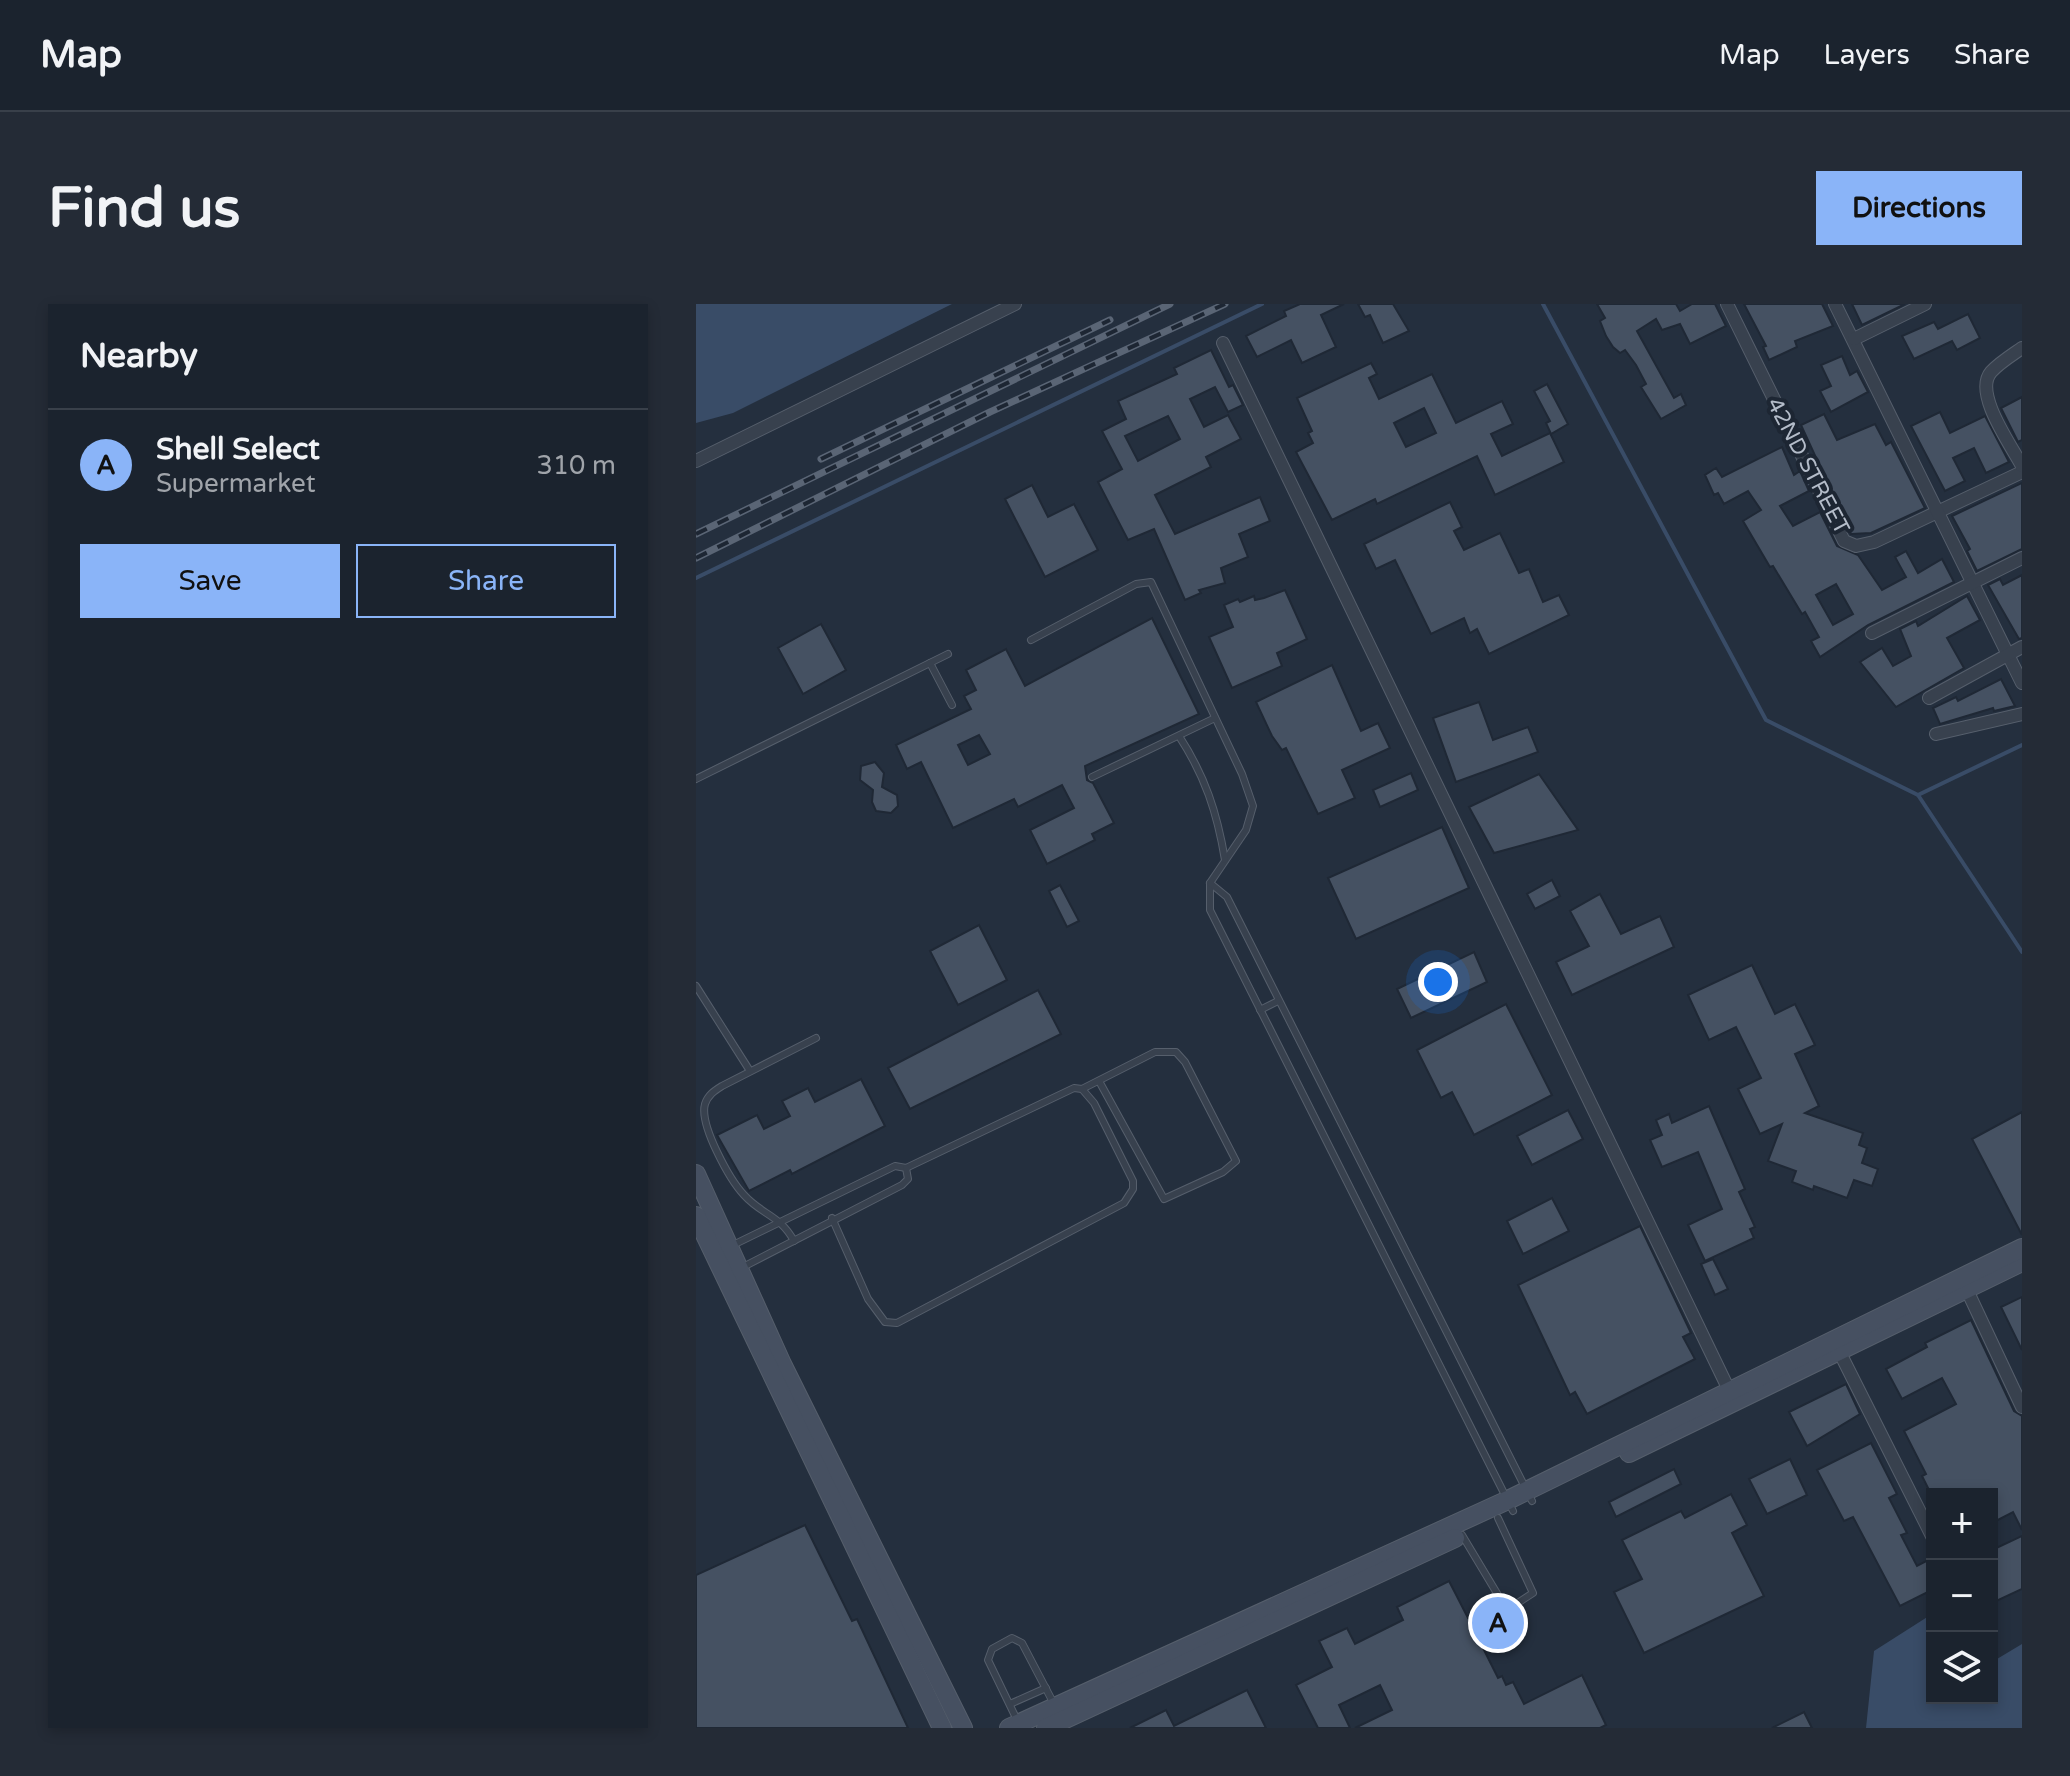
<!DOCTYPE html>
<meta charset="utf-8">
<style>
:root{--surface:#1b232e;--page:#242b36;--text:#f1f3f6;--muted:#a0a4aa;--line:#39404a;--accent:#8ab4f8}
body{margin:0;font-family:"Varela Round",sans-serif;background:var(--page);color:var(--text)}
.controls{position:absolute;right:24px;bottom:24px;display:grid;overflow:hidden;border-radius:0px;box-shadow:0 4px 12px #0003}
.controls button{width:72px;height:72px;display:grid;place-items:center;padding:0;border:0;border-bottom:2px solid var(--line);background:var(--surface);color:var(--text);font:40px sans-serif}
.you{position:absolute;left:742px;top:678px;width:28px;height:28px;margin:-20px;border:6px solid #fff;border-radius:50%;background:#1a73e8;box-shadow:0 0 0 12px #1a73e833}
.badge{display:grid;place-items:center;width:52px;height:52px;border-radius:50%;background:var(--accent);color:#111;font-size:26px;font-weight:700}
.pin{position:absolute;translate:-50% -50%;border:4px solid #fff;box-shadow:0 2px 8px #0006}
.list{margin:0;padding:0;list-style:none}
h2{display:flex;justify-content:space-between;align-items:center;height:104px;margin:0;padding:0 32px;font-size:34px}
h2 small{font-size:26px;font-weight:400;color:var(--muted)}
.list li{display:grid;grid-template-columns:52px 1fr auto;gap:24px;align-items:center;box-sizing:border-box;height:112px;padding:0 32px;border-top:2px solid var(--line)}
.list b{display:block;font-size:30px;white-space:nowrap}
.list p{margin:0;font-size:26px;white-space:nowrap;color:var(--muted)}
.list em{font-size:26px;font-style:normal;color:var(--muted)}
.actions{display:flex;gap:16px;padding:24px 32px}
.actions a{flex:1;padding:18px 0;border:2px solid var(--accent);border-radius:0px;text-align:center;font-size:28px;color:var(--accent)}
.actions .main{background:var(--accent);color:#111}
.icon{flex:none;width:44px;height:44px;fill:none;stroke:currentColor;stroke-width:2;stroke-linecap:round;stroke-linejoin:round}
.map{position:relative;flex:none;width:1326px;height:1424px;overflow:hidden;border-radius:0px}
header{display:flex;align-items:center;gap:48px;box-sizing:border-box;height:112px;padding:0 40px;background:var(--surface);border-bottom:2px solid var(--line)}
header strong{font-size:38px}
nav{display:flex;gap:44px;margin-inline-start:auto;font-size:28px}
.intro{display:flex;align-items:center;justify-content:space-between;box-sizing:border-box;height:192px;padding:0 48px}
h1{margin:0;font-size:56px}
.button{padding:20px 36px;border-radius:0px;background:var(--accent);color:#111;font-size:28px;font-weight:700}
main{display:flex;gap:48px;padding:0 48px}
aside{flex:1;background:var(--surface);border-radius:0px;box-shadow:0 4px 12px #0003}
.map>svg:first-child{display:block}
.water{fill:#394c67}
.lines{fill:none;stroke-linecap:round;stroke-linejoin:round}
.stream{stroke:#394c67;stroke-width:4}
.building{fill:#455162;stroke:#1f2835;stroke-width:2;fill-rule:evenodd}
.lane-casing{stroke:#565f6c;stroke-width:8}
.street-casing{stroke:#565f6c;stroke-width:14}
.secondary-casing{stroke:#565f6c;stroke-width:20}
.lane{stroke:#38414e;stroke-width:6}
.street{stroke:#38414e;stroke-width:12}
.secondary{stroke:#465061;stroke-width:18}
.rail-casing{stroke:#5a6575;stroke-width:7}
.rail{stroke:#1d2633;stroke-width:4;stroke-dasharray:12;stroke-linecap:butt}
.labels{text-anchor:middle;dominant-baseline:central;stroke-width:8;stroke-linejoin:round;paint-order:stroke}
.street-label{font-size:22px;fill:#b4bcc9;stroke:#1d2633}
</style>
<header>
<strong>Map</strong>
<nav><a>Map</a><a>Layers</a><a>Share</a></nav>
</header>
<div class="intro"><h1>Find us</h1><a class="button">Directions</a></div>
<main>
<aside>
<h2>Nearby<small></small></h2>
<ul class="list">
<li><span class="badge">A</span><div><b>Shell Select</b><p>Supermarket</p></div><em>310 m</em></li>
</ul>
<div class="actions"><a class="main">Save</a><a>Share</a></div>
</aside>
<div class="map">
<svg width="1326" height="1424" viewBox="0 0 1326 1424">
<rect width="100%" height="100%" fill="#242f3e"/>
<!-- water -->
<g class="water">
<polygon points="0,0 256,0 37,109 0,119"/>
<polygon points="1236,1310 1236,1394 1296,1394 1296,1358 1326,1340 1326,1424 1170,1424 1178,1347"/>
</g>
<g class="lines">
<!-- stream -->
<g class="stream">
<polyline points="847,0 1070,416 1222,491 1326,648"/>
<polyline points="0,274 566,0"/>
<polyline points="1222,491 1326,441"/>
</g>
</g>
<!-- building -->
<g class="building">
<polygon points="604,0 648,0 625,11 640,43 606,59 595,36 561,53 550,32 590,12 588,7"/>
<polygon points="662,0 697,0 713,27 687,39 674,11 669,13"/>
<polygon points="901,0 980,0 984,7 996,0 1019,0 1030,22 994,40 984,20 966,26 960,15 941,27 978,94 985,90 990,101 965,115 945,83 950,80 940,61 929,46 924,49 917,43 910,32 904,17 909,14"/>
<polygon points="1048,0 1126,0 1137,22 1099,37 1101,43 1073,56 1067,43 1070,42"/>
<polygon points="1156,0 1209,0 1166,21"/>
<polygon points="1272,10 1284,34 1261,46 1256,37 1218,55 1206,32 1238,18 1242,25"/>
<path d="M515,46L533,83L537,81L547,101L532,108L519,83L494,95L508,123L532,111L545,135L510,153L515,163L459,191L479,230L564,193L574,217L543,230L552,253L525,264L529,279L503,286L505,289L489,296L458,225L432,236L402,178L426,165L406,127L430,115L422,97L481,70L478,64ZM472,112L484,135L442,157L429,132Z"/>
<polygon points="1146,52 1154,71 1161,67 1172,88 1135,108 1124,87 1135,82 1125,61"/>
<path d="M675,59L681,70L673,74L683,95L736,70L760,119L806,97L817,120L795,130L806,152L854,129L868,158L799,191L781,152L681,200L679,195L636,216L600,148L617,139L612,129L616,127L601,94ZM728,104L740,129L710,143L698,119Z"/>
<polygon points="851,80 872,120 855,130 850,119 854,117 838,87"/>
<polygon points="1326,93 1326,136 1322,138 1305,104"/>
<polygon points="1244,108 1254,129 1289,112 1313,158 1290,169 1278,144 1257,154 1269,177 1249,187 1215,122"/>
<polygon points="1128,110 1141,136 1179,120 1190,141 1195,138 1229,204 1175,229 1155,230 1105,121"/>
<path d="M1086,143L1098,171L1104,167L1113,187L1084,202L1097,222L1124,208L1141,242L1162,251L1186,286L1210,273L1199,253L1210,247L1222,269L1246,255L1258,278L1172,321L1124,353L1115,337L1123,333L1109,308L1106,310L1077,262L1074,263L1047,217L1065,206L1052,187L1028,200L1022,189L1018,191L1009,171L1020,164L1026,173ZM1140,280L1157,310L1137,321L1120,291Z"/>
<polygon points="1326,179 1326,245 1281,267 1271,247 1274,245 1256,212"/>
<polygon points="336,181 352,213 378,200 402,246 349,273 309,195"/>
<polygon points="754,198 766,223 758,227 768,246 804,229 823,269 833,265 847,298 863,291 873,311 793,350 781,325 774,329 768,314 735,330 699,256 680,265 668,240"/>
<polygon points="1326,271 1326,334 1323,335 1292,281 1304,275 1307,281"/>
<polygon points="589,286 611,335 581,349 586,362 536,384 513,333 537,323 528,301 542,295 544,298 558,292 559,296 568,294"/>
<polygon points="1271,292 1284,316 1251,334 1268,364 1200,403 1164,358 1186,344 1197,362 1215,352 1204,325 1220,317 1222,322"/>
<path d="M456,314L503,410L389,462L391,476L397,479L418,519L396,530L399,536L351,560L334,526L378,504L366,481L322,503L318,495L257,524L225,458L211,465L200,441L275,405L268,392L280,386L270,366L310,345L329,382ZM283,431L294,450L272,461L262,441Z"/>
<polygon points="125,320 150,366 107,390 82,344"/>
<polygon points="636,361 665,427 682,419 694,444 646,466 659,494 622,510 590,444 586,446 576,432 560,398"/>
<polygon points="1305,375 1319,402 1298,407 1297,404 1244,420 1237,404 1260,393 1262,397"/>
<polygon points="783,398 797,436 832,423 842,448 760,478 737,414"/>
<polygon points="179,458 188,469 186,483 201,491 202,502 195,509 180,507 176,498 177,486 164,476 165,462"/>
<polygon points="715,469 722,486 684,503 677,486"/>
<polygon points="843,470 882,526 798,549 773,503"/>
<polygon points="746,523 773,584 660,635 632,574"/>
<polygon points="856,576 864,592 839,605 831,590"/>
<polygon points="364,581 383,617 371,623 353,587"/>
<polygon points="904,590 925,630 964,612 978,643 876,691 860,658 893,642 874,607"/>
<polygon points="283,621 311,676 262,701 234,647"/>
<polygon points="778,648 791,678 715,714 701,685"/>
<polygon points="1056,661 1079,710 1099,700 1119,741 1099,750 1123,802 1109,809 1167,829 1163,841 1171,844 1166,859 1182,865 1176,882 1158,876 1151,894 1118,882 1117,886 1096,878 1100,867 1072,857 1086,820 1064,830 1042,785 1065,774 1040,723 1013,736 992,691"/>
<polygon points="342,686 365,730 214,805 192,764"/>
<polygon points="810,700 856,791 778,831 756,788 745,794 721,746"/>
<polygon points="165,775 189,822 96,870 94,866 53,887 21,831 61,811 68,825 94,812 86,797 112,784 119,798"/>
<polygon points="1013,802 1049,885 1043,888 1059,923 1054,925 1058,934 1009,957 992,921 1026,905 1002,848 966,863 954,836 966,831 960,816 973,810 976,819"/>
<polygon points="872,806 887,835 836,861 821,832"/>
<polygon points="1326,808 1326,931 1276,835"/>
<polygon points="856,894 873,927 827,950 811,917"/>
<polygon points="944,922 995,1029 987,1033 999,1055 891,1110 879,1088 874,1091 822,981"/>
<polygon points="1017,955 1032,985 1019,991 1005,960"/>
<polygon points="1326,993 1326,1046 1305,1003"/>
<polygon points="1275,1016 1318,1107 1326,1112 1326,1226 1317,1208 1296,1219 1296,1190 1235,1190 1226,1172 1230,1170 1208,1127 1260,1100 1246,1074 1206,1095 1190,1065 1231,1043 1229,1039"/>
<polygon points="1150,1080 1164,1110 1111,1142 1093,1108"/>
<polygon points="1175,1139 1201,1190 1193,1194 1211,1229 1205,1231 1221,1262 1236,1254 1236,1286 1204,1302 1157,1213 1148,1217 1121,1166"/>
<polygon points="1094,1155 1111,1191 1071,1210 1053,1175"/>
<polygon points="978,1165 985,1180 920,1213 913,1198"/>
<polygon points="1035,1190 1051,1221 1036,1229 1068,1292 948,1349 918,1288 946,1275 926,1236 985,1207 989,1214"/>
<polygon points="109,1221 156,1317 161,1315 212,1424 0,1424 0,1271"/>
<polygon points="1326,1232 1326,1285 1296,1299 1296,1246"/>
<polygon points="753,1277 772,1314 804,1302 815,1330 786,1342 802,1374 806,1372 810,1381 817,1378 828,1400 886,1371 910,1421 904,1424 659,1424 696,1406 684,1381 643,1401 654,1424 622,1424 600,1381 636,1363 623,1337 651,1324 659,1340 707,1316 701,1303"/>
<polygon points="551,1386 570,1424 434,1424 470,1406 478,1422"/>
<polygon points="1108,1408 1116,1424 1076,1424"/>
</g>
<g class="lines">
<defs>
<g id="lane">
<polyline points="335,336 440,280 455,278 546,470 557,502 550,526 514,579 514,606 817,1207"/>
<polyline points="234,359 256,401"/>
<path d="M483,432C509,472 521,508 529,556"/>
<polyline points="396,473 519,414"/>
<polyline points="0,475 252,350"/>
<polyline points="514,579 531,593 836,1197"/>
<polyline points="0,682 54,767"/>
<polyline points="564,706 582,697"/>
<polyline points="386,785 459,748 480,748 489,758 540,857 527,868 468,895 403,777"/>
<path d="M98,937C84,911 66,911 48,891C34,876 3,821 9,800C12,791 18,787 26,782L120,734"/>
<polyline points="37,941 199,862 210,864 378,784 386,785 398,799 437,877 437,885 428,899 201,1019 189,1018 172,995 136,914"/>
<polyline points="47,963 206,881 212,875 210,864"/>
<polyline points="766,1231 805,1296 817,1302 837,1289 802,1214"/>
<polyline points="314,1400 350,1384"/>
<polyline points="321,1416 292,1356 296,1345 316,1334 326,1339 359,1402"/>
</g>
<g id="street">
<polyline points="1031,0 1148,237 1160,242 1178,238 1326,168"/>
<polyline points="1139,0 1326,379"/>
<polyline points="1158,35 1229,0"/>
<polyline points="527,39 1033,1086"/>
<path d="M1326,44C1316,51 1303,59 1295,68C1277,89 1315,141 1326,162"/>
<polyline points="0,157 319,0"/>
<polyline points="1176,329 1326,254"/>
<polyline points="1233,394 1326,343"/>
<polyline points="1240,430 1326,410"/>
<polyline points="1270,984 1326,1103"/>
<polyline points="1143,1047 1236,1232"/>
</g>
<g id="secondary">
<polyline points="0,870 86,1060 267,1424"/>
<polyline points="0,912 246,1424"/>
<polyline points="933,1149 1326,958"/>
<polyline points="313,1424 812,1196 1326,944"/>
<polyline points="350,1424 759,1234"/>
</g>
</defs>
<!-- lane casing -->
<use href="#lane" class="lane-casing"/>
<!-- street casing -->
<use href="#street" class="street-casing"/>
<!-- secondary casing -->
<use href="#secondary" class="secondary-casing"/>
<!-- lane -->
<use href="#lane" class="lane"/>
<!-- street -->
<use href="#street" class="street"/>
<!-- secondary -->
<use href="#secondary" class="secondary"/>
<defs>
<g id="rail">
<polyline points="125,155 414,16"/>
<polyline points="0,230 474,0"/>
<polyline points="0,254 294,108 529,0"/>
</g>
</defs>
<!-- rail casing -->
<use href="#rail" class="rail-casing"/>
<!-- rail -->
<use href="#rail" class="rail"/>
</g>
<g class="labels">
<!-- street labels -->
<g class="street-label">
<text transform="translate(1112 162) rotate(62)">42ND STREET</text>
</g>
</g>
</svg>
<div class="controls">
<button>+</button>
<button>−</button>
<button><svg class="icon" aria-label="layers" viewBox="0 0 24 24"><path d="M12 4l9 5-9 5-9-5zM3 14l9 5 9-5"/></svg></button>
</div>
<div class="you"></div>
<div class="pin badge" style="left:802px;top:1319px">A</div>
</div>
</main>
